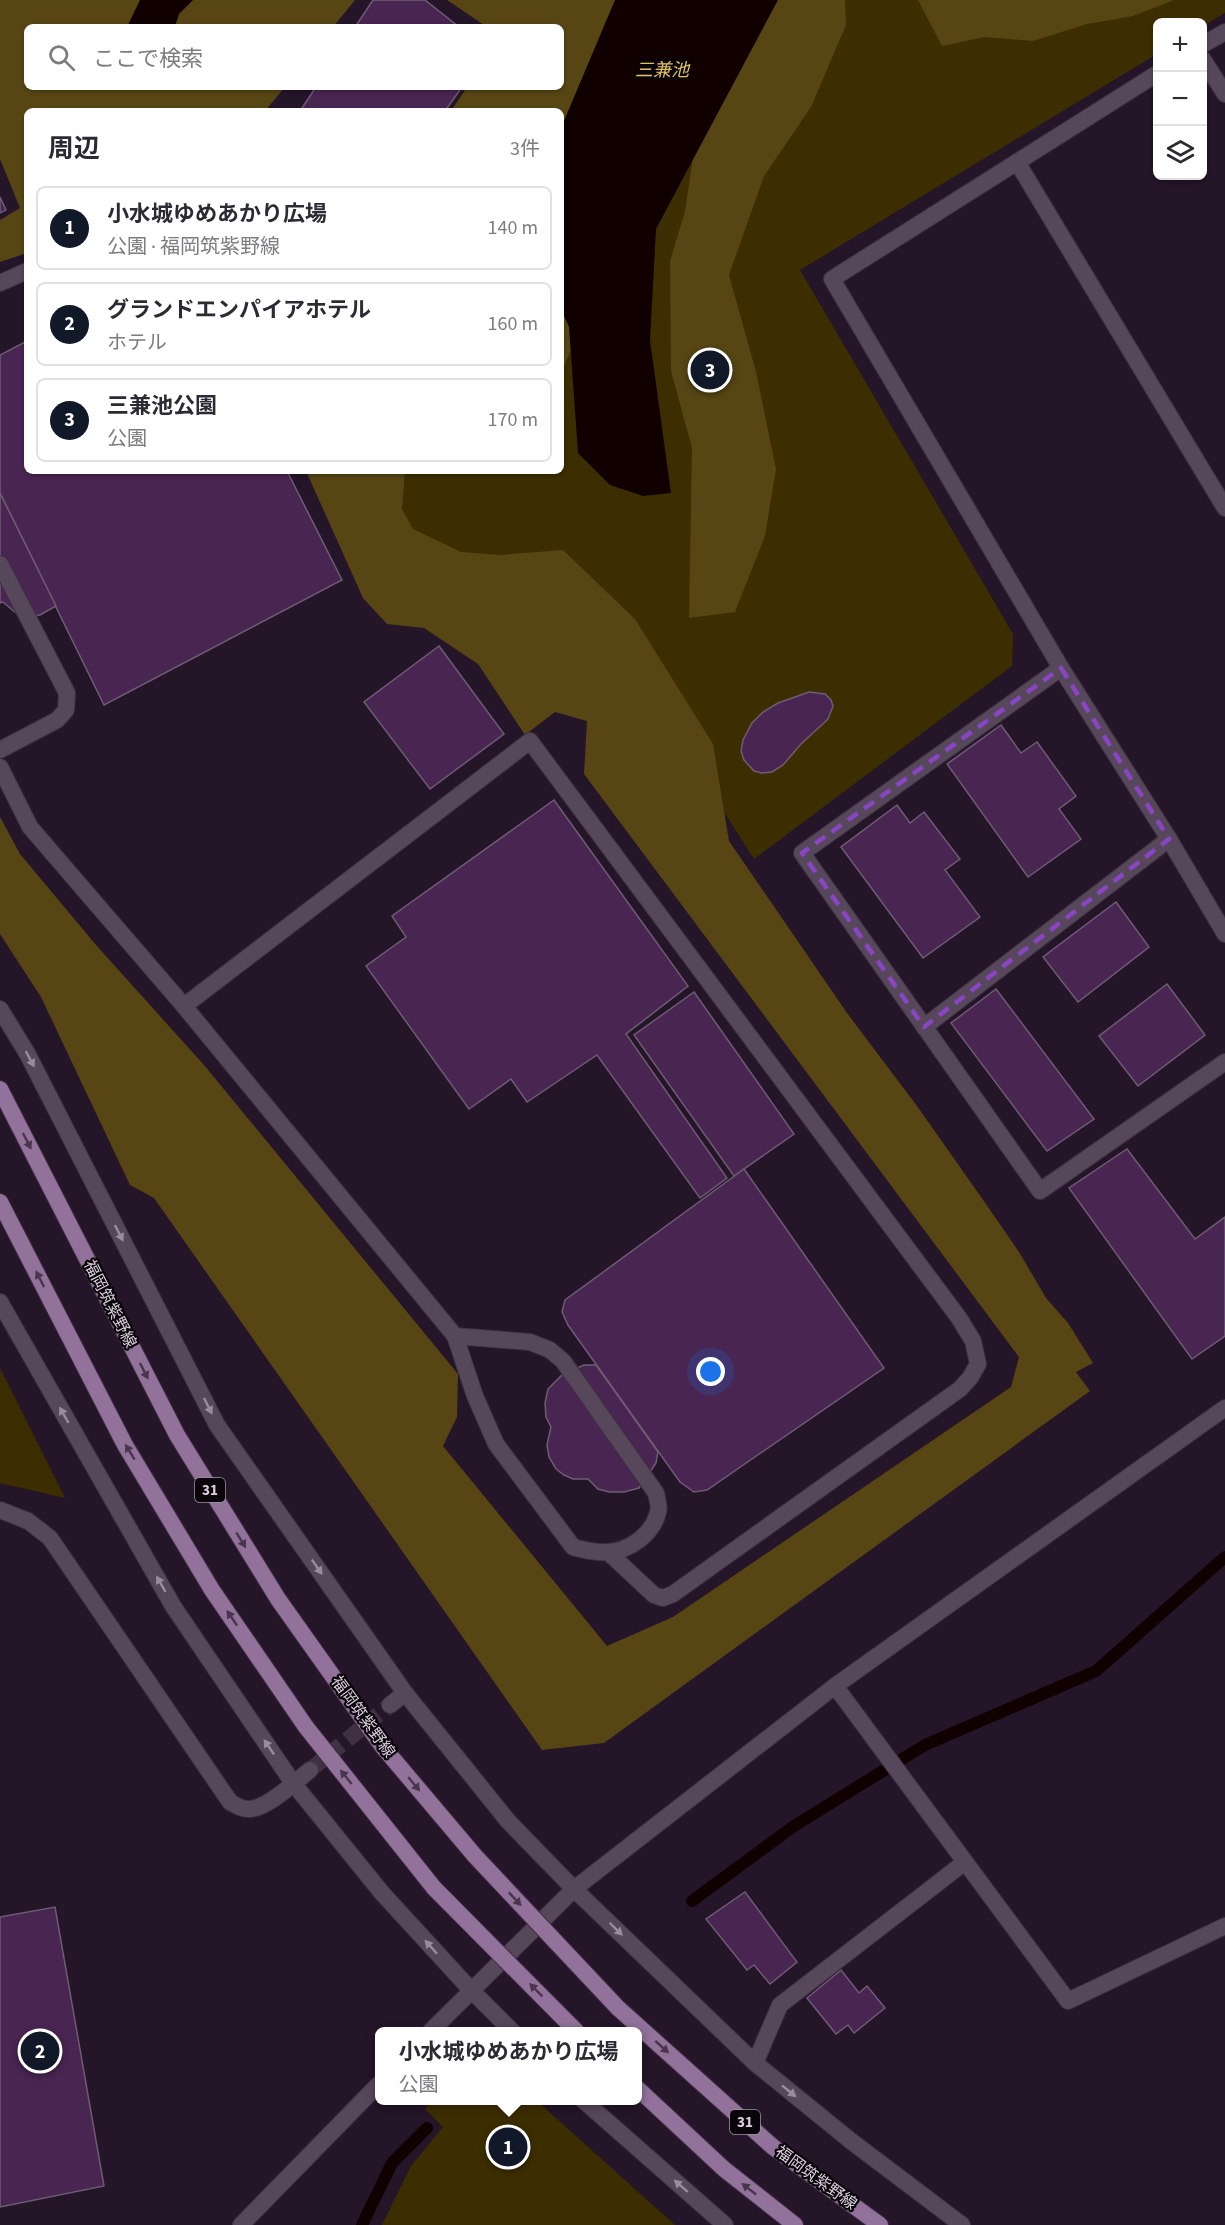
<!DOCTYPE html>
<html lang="ja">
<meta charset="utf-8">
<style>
:root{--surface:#fff;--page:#f2f2f3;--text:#2b2b33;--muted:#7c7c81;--line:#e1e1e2;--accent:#111827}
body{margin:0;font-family:"Source Sans 3","Noto Sans JP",sans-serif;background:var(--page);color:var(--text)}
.controls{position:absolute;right:18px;top:18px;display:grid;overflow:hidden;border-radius:9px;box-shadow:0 2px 4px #0004}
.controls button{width:54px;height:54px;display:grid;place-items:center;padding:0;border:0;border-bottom:2px solid var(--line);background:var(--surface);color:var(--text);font:30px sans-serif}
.you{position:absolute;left:711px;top:1372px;width:21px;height:21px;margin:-15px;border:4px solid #fff;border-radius:50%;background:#1a73e8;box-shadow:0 0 0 9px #1a73e833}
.badge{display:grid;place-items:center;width:39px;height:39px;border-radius:50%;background:var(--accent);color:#fff;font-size:20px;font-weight:700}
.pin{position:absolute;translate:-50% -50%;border:3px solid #fff;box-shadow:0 2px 6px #0006}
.popup{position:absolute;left:375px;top:2027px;width:267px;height:78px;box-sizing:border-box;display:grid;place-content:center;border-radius:9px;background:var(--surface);filter:drop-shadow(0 2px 4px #0005);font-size:20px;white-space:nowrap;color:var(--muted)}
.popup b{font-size:22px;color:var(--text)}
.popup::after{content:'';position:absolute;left:50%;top:100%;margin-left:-12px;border:12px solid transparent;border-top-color:var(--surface)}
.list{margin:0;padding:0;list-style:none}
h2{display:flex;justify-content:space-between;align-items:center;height:78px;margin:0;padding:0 24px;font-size:26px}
h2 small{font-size:20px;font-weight:400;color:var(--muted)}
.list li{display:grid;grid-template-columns:39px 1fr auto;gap:18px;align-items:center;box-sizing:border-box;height:84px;margin:0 12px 12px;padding:0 12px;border:2px solid var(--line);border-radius:9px}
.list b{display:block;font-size:22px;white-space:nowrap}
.list p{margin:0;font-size:20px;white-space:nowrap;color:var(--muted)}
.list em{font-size:20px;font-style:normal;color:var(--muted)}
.icon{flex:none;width:33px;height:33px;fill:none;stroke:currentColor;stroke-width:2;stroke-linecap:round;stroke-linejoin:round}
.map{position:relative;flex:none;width:1225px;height:2225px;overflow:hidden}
.search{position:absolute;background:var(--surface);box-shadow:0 2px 4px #0004;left:24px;top:24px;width:540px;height:66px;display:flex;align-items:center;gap:15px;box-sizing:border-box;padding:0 21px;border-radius:9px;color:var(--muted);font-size:22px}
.panel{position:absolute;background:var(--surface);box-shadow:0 2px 4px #0004;left:24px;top:108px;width:540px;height:366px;border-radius:9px}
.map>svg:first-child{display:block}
.green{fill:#3d2e00}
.forest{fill:#574614}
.water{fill:#100100}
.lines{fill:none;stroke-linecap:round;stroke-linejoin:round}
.stream{stroke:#100100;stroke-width:12}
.building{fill:#492552;stroke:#6d5c72;stroke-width:1.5}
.minor-tunnel{stroke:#3f3143;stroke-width:16;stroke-dasharray:16 8;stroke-linecap:butt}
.service-casing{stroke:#3e2f41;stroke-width:18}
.minor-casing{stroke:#3e2f41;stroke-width:18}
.tertiary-casing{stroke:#3e2f41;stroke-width:18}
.primary-casing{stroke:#3e2f41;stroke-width:18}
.service{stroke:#57475b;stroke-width:16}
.minor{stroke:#57475b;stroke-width:16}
.tertiary{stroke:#57475b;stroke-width:16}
.primary{stroke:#92719b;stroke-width:16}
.primary-bridge-casing{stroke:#3e2f41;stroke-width:18;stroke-linecap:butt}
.primary-bridge{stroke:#92719b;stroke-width:16}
.oneway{fill:#998c9c}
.oneway2{fill:#47364c}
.marked{fill:none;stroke:#8945c4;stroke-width:4.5;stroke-dasharray:12 8;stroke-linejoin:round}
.labels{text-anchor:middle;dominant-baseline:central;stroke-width:4.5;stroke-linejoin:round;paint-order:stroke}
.shield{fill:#0a050b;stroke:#9c949f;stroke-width:1.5}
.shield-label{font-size:15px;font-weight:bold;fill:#dbd1de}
.street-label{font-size:16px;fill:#dbd1de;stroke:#0a050b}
.water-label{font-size:18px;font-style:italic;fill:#e1c064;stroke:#0a050b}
</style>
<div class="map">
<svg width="1225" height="2225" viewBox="0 0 1225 2225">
<rect width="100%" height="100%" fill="#241528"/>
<!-- green -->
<g class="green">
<polygon points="536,0 1225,0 1225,13 1203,26 1202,22 1158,22 1157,54 800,270 1013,634 1012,666 754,859 609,631 457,607 368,471 561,471 561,27"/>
<polygon points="0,1368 65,1498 0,1483"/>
<polygon points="432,2101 537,2101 675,2225 382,2225 411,2166 443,2127 425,2109"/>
</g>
<!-- forest -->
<g class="forest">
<polygon points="0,0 355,0 333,27 27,27 27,87 285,87 265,111 27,111 27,253 0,262 0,220 20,208 0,159"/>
<polygon points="447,0 654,0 587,312 561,373 561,111 451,111 467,87 561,87 561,27 487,27"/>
<polygon points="754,0 845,0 846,25 811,107 764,176 729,275 756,372 776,469 765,536 735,612 689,618 692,448 671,371 670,261 685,211 702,97"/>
<polygon points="918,0 1174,0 1133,16 1087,24 1033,41 984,37 942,46"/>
<polygon points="306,471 405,471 402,509 413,529 461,552 500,555 563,550 635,619 713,744 729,841 847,1013 917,1106 979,1194 1019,1252 1046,1298 1068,1323 1093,1363 1076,1372 1090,1391 604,1743 542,1750 154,1198 130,1185 41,997 0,934 0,817 20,854 96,945 204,1065 458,1374 457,1417 443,1446 607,1646 673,1617 1011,1387 1019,1357 584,774 587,721 555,712 525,735 478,664 424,628 387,624 363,598"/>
</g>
<!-- water -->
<g class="water">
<polygon points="140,0 193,0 179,14 175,27 127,27"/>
<polygon points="615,0 778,0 656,229 650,340 671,493 643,496 610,485 578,453 569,327 561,309 561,128"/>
</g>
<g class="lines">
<!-- stream -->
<g class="stream">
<polyline points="692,1901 794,1826 925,1745 1096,1671 1225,1557"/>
<polyline points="362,2225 392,2163 427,2128"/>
</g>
</g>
<!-- building -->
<g class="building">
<polygon points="373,0 425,0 459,27 355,27"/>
<polygon points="316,87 462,87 445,111 300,111"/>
<polygon points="0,197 6,210 0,213"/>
<polygon points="27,341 27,471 287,471 342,580 104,705 0,493 0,355"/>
<polygon points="0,493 56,606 40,615 27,617 15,612 3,602 0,603"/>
<polygon points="439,646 504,734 430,789 364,702"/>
<polygon points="809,692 825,694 831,700 833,706 828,719 801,744 783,765 772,772 762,773 754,771 744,760 741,751 743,740 752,723 763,712 778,703"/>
<polygon points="1001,725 1021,753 1037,742 1076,796 1059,809 1081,839 1028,877 947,764"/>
<polygon points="554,800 688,986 626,1034 727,1178 700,1198 597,1055 527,1102 511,1079 469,1109 366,966 406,937 392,916"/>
<polygon points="897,805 910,823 924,812 960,859 945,870 980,917 923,958 841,847"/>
<polygon points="1116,902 1149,947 1078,1002 1043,957"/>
<polygon points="1167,984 1205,1035 1138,1086 1099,1036"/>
<polygon points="996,989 1094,1119 1047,1151 951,1023"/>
<polygon points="694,992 794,1134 734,1176 634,1035"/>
<polygon points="1127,1149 1195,1239 1225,1217 1225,1336 1192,1359 1069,1188"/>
<polygon points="744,1169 884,1368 707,1490 694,1492 680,1482 568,1325 562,1312 565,1300"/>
<polygon points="584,1365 596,1365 658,1452 656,1463 639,1488 624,1492 609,1492 598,1489 588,1479 573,1479 564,1475 556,1469 549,1457 547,1445 551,1427 546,1417 545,1403 548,1389 563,1374"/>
<polygon points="745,1892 797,1962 770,1984 754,1965 747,1970 706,1919"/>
<polygon points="55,1907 104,2186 0,2207 0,1917"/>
<polygon points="841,1970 859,1993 867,1986 885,2008 854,2033 848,2025 836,2034 807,1998"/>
</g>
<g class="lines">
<!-- minor-tunnel -->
<polyline class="minor-tunnel" points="310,1770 390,1705"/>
<defs>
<g id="service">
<polyline points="0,283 27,271"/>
<polyline points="0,564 67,693 66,710 57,720 0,750"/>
<path d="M0,767L30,827L184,1006L455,1336L475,1396L496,1444L573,1547C584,1550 595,1553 606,1552C629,1552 653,1534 658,1512C660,1506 657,1499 656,1493L563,1361L550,1350L530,1342L455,1336"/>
<polyline points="184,1006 530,741 959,1318 973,1341 978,1364 970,1378 960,1389 673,1594 663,1598 654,1595 609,1553"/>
</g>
<g id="minor">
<polyline points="1202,45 1225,32"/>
<polyline points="1202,58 1225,94"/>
<polyline points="1158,73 832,279 1061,668 1169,839 1225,934"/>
<polyline points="1017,162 1225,508"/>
<polyline points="1061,668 802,853 1040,1191 1225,1062"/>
<polyline points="0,1009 27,1053 217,1425 405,1693 508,1821 574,1889 755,2063 851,2141 962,2225"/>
<polyline points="924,1027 1169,839"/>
<polyline points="0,1302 173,1606 293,1783 382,1893 471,1990 513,2032"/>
<path d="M0,1510L28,1521L50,1538L230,1802C235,1805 241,1809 248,1809C266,1810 296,1781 310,1770"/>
<polyline points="835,1686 1068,2001 1225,1926"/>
<polyline points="390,1705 405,1693"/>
<polyline points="755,2063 780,2005 965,1862"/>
<polyline points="583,2100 725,2225"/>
</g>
<g id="tertiary">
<polyline points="430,2032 574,1889 835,1686 1225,1408"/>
<polyline points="241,2225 379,2084"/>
</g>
<g id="primary">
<polyline points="0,1089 177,1435 278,1599 383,1747 475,1856"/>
<polyline points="0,1202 125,1445 212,1590 306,1727 434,1888"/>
<polyline points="618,2008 773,2147 880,2225"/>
<polyline points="637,2088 724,2169 795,2225"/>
</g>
</defs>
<!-- service casing -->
<use href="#service" class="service-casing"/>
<!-- minor casing -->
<use href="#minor" class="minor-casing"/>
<!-- tertiary casing -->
<use href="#tertiary" class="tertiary-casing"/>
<!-- primary casing -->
<use href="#primary" class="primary-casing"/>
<!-- service -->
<use href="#service" class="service"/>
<!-- minor -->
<use href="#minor" class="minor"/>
<!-- tertiary -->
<use href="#tertiary" class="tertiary"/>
<!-- primary -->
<use href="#primary" class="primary"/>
<defs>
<g id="primary-bridge">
<polyline points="475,1856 618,2008"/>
<polyline points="434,1888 577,2032"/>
</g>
</defs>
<!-- primary-bridge casing -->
<use href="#primary-bridge" class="primary-bridge-casing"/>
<!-- primary-bridge -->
<use href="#primary-bridge" class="primary-bridge"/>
</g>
<!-- one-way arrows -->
<defs><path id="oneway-solid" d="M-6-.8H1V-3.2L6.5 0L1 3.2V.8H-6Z" transform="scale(1.5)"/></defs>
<g class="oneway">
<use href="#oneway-solid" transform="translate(30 1059) rotate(62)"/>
<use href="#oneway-solid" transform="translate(119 1233) rotate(63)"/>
<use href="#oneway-solid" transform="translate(208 1406) rotate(63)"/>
<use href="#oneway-solid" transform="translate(64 1415) rotate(-120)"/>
<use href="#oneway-solid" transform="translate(317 1567) rotate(55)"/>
<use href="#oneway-solid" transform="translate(161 1584) rotate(-120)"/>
<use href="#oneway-solid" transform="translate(269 1747) rotate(-124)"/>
<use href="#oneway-solid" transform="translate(616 1929) rotate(44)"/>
<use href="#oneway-solid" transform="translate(431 1947) rotate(-132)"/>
<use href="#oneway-solid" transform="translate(789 2091) rotate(39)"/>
<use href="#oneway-solid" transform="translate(681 2186) rotate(-139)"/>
</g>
<g class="oneway2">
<use href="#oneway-solid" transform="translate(27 1141) rotate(63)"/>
<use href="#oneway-solid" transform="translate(40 1279) rotate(-117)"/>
<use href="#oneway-solid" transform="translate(144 1371) rotate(63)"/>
<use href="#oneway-solid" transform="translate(130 1452) rotate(-121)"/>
<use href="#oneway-solid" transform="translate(241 1540) rotate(58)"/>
<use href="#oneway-solid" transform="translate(232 1618) rotate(-124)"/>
<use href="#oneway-solid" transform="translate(346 1777) rotate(-129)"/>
<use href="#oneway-solid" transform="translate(414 1784) rotate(50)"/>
<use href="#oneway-solid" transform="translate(515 1899) rotate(47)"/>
<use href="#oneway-solid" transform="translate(536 1990) rotate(-135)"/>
<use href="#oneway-solid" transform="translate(662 2047) rotate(42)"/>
<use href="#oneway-solid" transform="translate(749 2189) rotate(-142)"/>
</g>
<!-- marked area -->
<path class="marked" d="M1061,668L1169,839L924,1027L802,853Z"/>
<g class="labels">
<!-- shield labels -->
<g class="shield">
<rect x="195" y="1478" width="30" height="24" rx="4.5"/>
<rect x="730" y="2110" width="30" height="24" rx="4.5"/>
</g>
<g class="shield-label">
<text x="210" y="1490">31</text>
<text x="745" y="2122">31</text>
</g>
<!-- street labels -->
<g class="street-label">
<text transform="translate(110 1304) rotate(63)">福岡筑紫野線</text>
<text transform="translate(363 1717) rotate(54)">福岡筑紫野線</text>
<text transform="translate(816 2178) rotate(36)">福岡筑紫野線</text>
</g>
<!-- water labels -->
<g class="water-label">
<text x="662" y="70">三兼池</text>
</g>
</g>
</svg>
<div class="controls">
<button>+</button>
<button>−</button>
<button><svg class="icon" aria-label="layers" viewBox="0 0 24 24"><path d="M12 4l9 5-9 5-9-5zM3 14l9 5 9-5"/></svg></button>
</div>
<div class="you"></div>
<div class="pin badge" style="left:508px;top:2147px">1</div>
<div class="popup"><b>小水城ゆめあかり広場</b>公園</div>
<div class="pin badge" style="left:40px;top:2051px">2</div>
<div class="pin badge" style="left:710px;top:370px">3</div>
<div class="search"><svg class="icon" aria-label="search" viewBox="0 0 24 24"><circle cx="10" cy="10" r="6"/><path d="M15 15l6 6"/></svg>ここで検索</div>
<section class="panel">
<h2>周辺<small>3件</small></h2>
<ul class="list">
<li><span class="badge">1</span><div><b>小水城ゆめあかり広場</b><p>公園 · 福岡筑紫野線</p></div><em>140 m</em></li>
<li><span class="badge">2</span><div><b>グランドエンパイアホテル</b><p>ホテル</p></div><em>160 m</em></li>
<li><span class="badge">3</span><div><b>三兼池公園</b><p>公園</p></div><em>170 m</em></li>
</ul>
</section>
</div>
